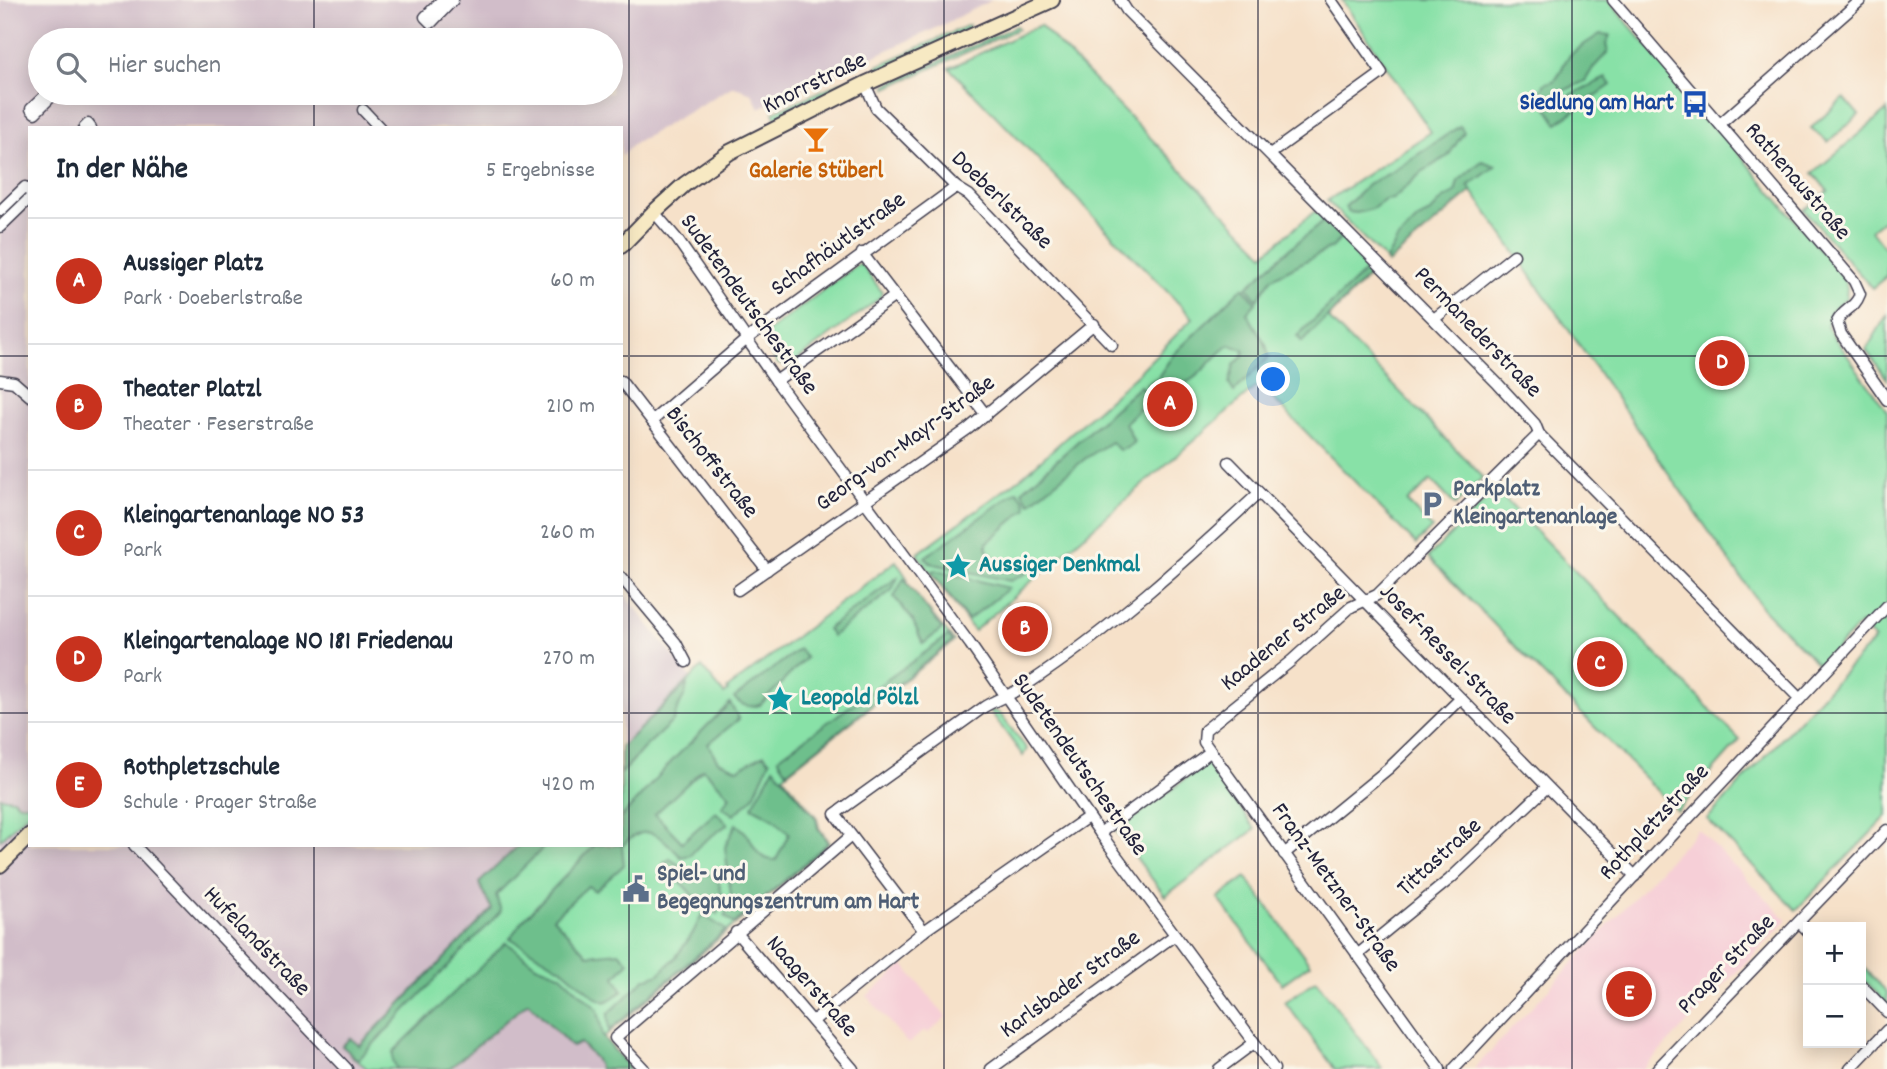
<!DOCTYPE html>
<html lang="de">
<meta charset="utf-8">
<style>
:root{--surface:#fff;--page:#f2f2f3;--text:#1f2937;--muted:#747a83;--line:#e0e1e3;--accent:#c8321e}
body{margin:0;font-family:Dekko,sans-serif;background:var(--page);color:var(--text)}
.controls{position:absolute;right:21px;bottom:21px;display:grid;overflow:hidden;border-radius:0px;box-shadow:0 4px 18px #0003}
.controls button{width:63px;height:63px;display:grid;place-items:center;padding:0;border:0;border-bottom:2px solid var(--line);background:var(--surface);color:var(--text);font:35px sans-serif}
.you{position:absolute;left:1274px;top:380px;width:24px;height:24px;margin:-18px;border:5px solid #fff;border-radius:50%;background:#1a73e8;box-shadow:0 0 0 10px #1a73e833}
.badge{display:grid;place-items:center;width:46px;height:46px;border-radius:50%;background:var(--accent);color:#fff;font-size:23px;font-weight:700}
.pin{position:absolute;translate:-50% -50%;border:4px solid #fff;box-shadow:0 2px 7px #0006}
.list{margin:0;padding:0;list-style:none}
h2{display:flex;justify-content:space-between;align-items:center;height:91px;margin:0;padding:0 28px;font-size:30px}
h2 small{font-size:23px;font-weight:400;color:var(--muted)}
.list li{display:grid;grid-template-columns:46px 1fr auto;gap:21px;align-items:center;box-sizing:border-box;height:126px;padding:0 28px;border-top:2px solid var(--line)}
.list b{display:block;font-size:26px;white-space:nowrap}
.list p{margin:0;font-size:23px;white-space:nowrap;color:var(--muted)}
.list em{font-size:23px;font-style:normal;color:var(--muted)}
.icon{flex:none;width:38px;height:38px;fill:none;stroke:currentColor;stroke-width:2;stroke-linecap:round;stroke-linejoin:round}
.map{position:relative;flex:none;width:1887px;height:1069px;overflow:hidden}
.search{position:absolute;background:var(--surface);box-shadow:0 4px 18px #0003;left:28px;top:28px;width:595px;height:77px;display:flex;align-items:center;gap:18px;box-sizing:border-box;padding:0 24px;border-radius:38px;color:var(--muted);font-size:26px}
.panel{position:absolute;background:var(--surface);box-shadow:0 4px 18px #0003;left:28px;top:126px;width:595px;height:721px;border-radius:0px}
.map>svg:first-child{display:block}
.built{fill:#f6cfd7}
.industrial{fill:#d1bdc9;fill-rule:evenodd}
.green{fill:#88e1a7;stroke:#558271;stroke-width:2}
.forest{fill:#6ebf8c;stroke:#487064;stroke-width:2}
.lines{fill:none;stroke-linecap:round;stroke-linejoin:round}
.street-casing{stroke:#423f50;stroke-width:13}
.secondary-casing{stroke:#423f50;stroke-width:18}
.street{stroke:#fff;stroke-width:10}
.secondary{stroke:#f7e9c3;stroke-width:14}
.grid{fill:none;stroke:#22223b;stroke-width:2;stroke-opacity:0.55}
.labels{text-anchor:middle;dominant-baseline:central;stroke-width:6;stroke-linejoin:round;paint-order:stroke}
.street-label{font-size:24px;fill:#22223b;stroke:#fbf7ec}
.transit-label{font-size:24px;font-weight:bold;fill:#164399;stroke:#fbf7ec;text-anchor:end}
.food-label{font-size:24px;font-weight:bold;fill:#c56008;stroke:#fbf7ec}
.service-label{font-size:24px;font-weight:bold;fill:#4e5e75;stroke:#fbf7ec;text-anchor:start}
.culture-label{font-size:24px;font-weight:bold;fill:#0d838f;stroke:#fbf7ec;text-anchor:start}
</style>
<div class="map">
<svg width="1887" height="1069" viewBox="0 0 1887 1069">
<rect width="100%" height="100%" fill="#fbf7ec"/>
<filter id="ink" filterUnits="userSpaceOnUse"><feTurbulence type="fractalNoise" baseFrequency=".0143" numOctaves="2"/><feDisplacementMap in="SourceGraphic" scale="14" xChannelSelector="R" yChannelSelector="G"/><feConvolveMatrix kernelMatrix="1 2 1 2 8 2 1 2 1" color-interpolation-filters="sRGB"/></filter>
<filter id="wash" filterUnits="userSpaceOnUse"><feTurbulence type="fractalNoise" baseFrequency=".00686" numOctaves="4" result="noise"/><feDisplacementMap in="SourceGraphic" scale="28" xChannelSelector="R" yChannelSelector="G"/><feGaussianBlur stdDeviation="1.57" result="paint"/><feColorMatrix in="noise" values="0 0 0 0 0 0 0 0 0 0 0 0 0 0 0 0 0 1.4 0 .05"/><feComposite in="paint" operator="in"/></filter>
<g filter="url(#wash)">
<rect width="100%" height="100%" fill="#f6e1c9"/>
<!-- built -->
<g class="built">
<polygon points="1698,829 1787,920 1643,1069 1474,1069"/>
<polygon points="904,965 946,1017 928,1033 925,1030 908,1044 867,996"/>
</g>
<!-- industrial -->
<g class="industrial">
<path d="M0,0H992L932,30L759,108L752,93L733,86L632,145L621,157V128H30V845H519L479,883L492,909L350,1055L368,1069H0ZM40,40H611V93H40Z"/>
<polygon points="621,590 692,679 621,747"/>
<polygon points="545,983 604,1037 633,1069 446,1069"/>
</g>
<!-- green -->
<g class="green">
<polygon points="1342,0 1608,0 1685,90 1681,94 1694,109 1696,107 1717,131 1719,130 1843,277 1847,287 1846,299 1830,312 1827,327 1887,411 1887,816 1796,910 1707,819 1875,639 1860,624 1820,666 1763,609 1472,191 1388,263 1327,201 1431,132"/>
<polygon points="969,25 969,30 879,71 877,66"/>
<polygon points="1040,25 1264,254 1315,211 1374,271 1328,318 1483,477 1455,505 1431,480 1407,502 1432,528 1416,544 1259,384 974,631 917,554 1023,476 1136,375 1193,318 949,68"/>
<polygon points="1016,26 1018,29 887,88 886,85"/>
<polygon points="855,76 858,77 860,80 775,118 773,112"/>
<polygon points="1844,98 1859,115 1828,142 1811,128"/>
<polygon points="1887,110 1887,217 1871,230 1887,251 1887,276 1872,288 1804,210 1828,191 1813,173"/>
<polygon points="857,265 862,265 882,292 880,298 789,366 778,364 767,348 773,343 766,333"/>
<polygon points="1887,315 1887,379 1866,350"/>
<polygon points="1496,490 1740,740 1677,811 1428,557"/>
<polygon points="896,561 907,578 909,587 954,641 783,776 817,818 819,828 830,843 604,1037 545,983 446,1069 368,1069 350,1055 493,909 480,884 520,845 621,845 621,747 702,667 724,694 728,691 727,689"/>
<polygon points="993,710 1000,714 1027,749 1023,756 990,711"/>
<polygon points="1208,762 1255,829 1165,896 1116,831"/>
<polygon points="0,797 13,799 19,804 30,804 30,811 0,840"/>
<polygon points="1246,877 1310,964 1282,984 1218,898"/>
<polygon points="1861,965 1887,992 1887,1004 1861,977"/>
<polygon points="1316,980 1383,1069 1335,1069 1285,1002"/>
</g>
<!-- forest -->
<g class="forest">
<path d="M1600,34L1610,35L1606,44L1608,52L1593,68L1585,81L1544,100L1541,91L1545,83C1563,82 1560,64 1570,55C1579,47 1590,41 1600,34Z"/>
<polygon points="1606,78 1611,85 1557,123 1547,108 1548,105"/>
<polygon points="1460,126 1464,132 1448,156 1422,172 1393,199 1385,200 1372,209 1357,213 1348,212 1345,207 1370,183 1392,172"/>
<polygon points="1482,161 1496,166 1468,186 1472,191 1388,263 1386,260 1397,240 1418,219 1430,213 1443,199 1455,193 1458,181"/>
<polygon points="1324,221 1342,237 1333,247 1272,278 1257,300 1247,287 1289,249"/>
<polygon points="1370,267 1374,271 1302,342 1297,336"/>
<path d="M1243,287L1256,303L1247,313L1266,345L1269,357L1234,392L1229,384L1234,365L1243,356L1244,350L1230,345C1215,355 1206,370 1191,380C1179,388 1166,388 1152,392L1146,385L1158,377L1173,355Z"/>
<polygon points="1140,386 1151,398 1125,423 1134,442 1127,448 1119,450 1111,442 1086,458 1030,503 1022,491"/>
<polygon points="1017,491 1024,499 1027,508 987,543 987,550 1004,567 1024,567 1027,573 1010,581 930,563 925,557"/>
<polygon points="934,570 1009,588 968,620 931,572"/>
<polygon points="898,577 892,590 832,636 827,629"/>
<polygon points="904,578 942,629 923,644 912,619 894,597"/>
<polygon points="948,636 953,641 787,772 778,758"/>
<path d="M799,649L806,658L760,705C749,708 742,706 734,698Z"/>
<path d="M687,684C686,702 676,705 674,720L643,749L621,774V747Z"/>
<path d="M730,703L739,719L708,744L718,761L738,769L764,754L770,761L753,798L734,815L722,807L730,796L703,769L655,814L682,842L716,812L728,824C717,833 697,844 691,855L681,857C661,836 647,820 622,846L624,865L595,891L588,886L553,918L588,955L619,952L629,962L615,977L623,991L606,1002L596,998L562,969L510,938L523,920L595,845H621V818L671,762Z"/>
<path d="M774,767L816,818L818,828L828,843L734,924L725,916L731,896L725,847L736,824C741,828 746,832 749,837C756,849 758,860 776,860L789,834L773,818L752,807Z"/>
<polygon points="519,845 546,845 496,895 501,911 358,1060 342,1046 350,1038 360,1046 492,909 479,883"/>
<polygon points="670,859 686,869 717,876 723,898 718,914 701,905 664,863"/>
<polygon points="702,914 726,930 609,1031 608,1014 645,979 659,974 675,958 693,933"/>
<polygon points="506,942 536,965 560,974 598,1010 603,1037 631,1069 600,1069 595,1058 580,1043 572,1047 528,1002 449,1069 397,1069 393,1061 393,1052"/>
</g>
</g>
<g filter="url(#ink)">
<g class="lines">
<defs>
<g id="street">
<polyline points="442,0 425,17 431,23 453,0"/>
<polyline points="1120,0 1127,11 1498,384 1535,424 1539,434 1800,699"/>
<path d="M1613,0L1854,281L1860,294C1854,310 1844,308 1837,322L1841,334L1887,400"/>
<polyline points="865,84 876,108 956,187 969,195 1112,345"/>
<polyline points="48,93 31,109 35,113 55,93"/>
<polyline points="363,110 380,128"/>
<polyline points="1720,124 1861,0"/>
<polyline points="84,128 88,124 91,128"/>
<polyline points="1270,154 1382,73 1331,0"/>
<polyline points="0,211 25,187 30,192"/>
<polyline points="654,212 677,239 776,381 970,644 1100,833 1274,1069"/>
<polyline points="0,227 30,198"/>
<polyline points="862,253 986,415"/>
<polyline points="1434,319 1514,255"/>
<polyline points="0,380 14,382 30,396"/>
<polyline points="621,381 767,570"/>
<polyline points="776,381 895,296"/>
<polyline points="652,421 748,338 956,187"/>
<polyline points="1229,462 1635,876"/>
<polyline points="621,577 676,643 686,662"/>
<polyline points="738,590 968,429 1094,324"/>
<polyline points="1100,833 1210,752"/>
<polyline points="134,845 347,1069"/>
<polyline points="1284,854 1388,769 1460,699"/>
<polyline points="1799,922 1808,931"/>
<path d="M924,931L835,814L984,707C997,699 1013,694 1026,685C1111,629 1185,562 1259,493"/>
<polyline points="736,932 853,1069"/>
<polyline points="1357,955 1450,879 1547,787"/>
<polyline points="1861,985 1887,1012"/>
<polyline points="813,1021 924,931 1088,817"/>
<polyline points="644,1069 615,1038 851,836"/>
<polyline points="991,1069 1175,935"/>
<polyline points="1219,1069 1254,1043"/>
<polyline points="1440,1069 1204,742 1205,730 1291,661 1351,607 1377,595 1539,434"/>
<polyline points="1454,1069 1887,606"/>
<polyline points="1657,1069 1887,830"/>
<polyline points="1850,1069 1887,1030"/>
</g>
<g id="secondary">
<polyline points="621,246 654,212 685,184 730,152 865,84 1052,0"/>
<polyline points="0,865 30,835"/>
</g>
</defs>
<!-- street casing -->
<use href="#street" class="street-casing"/>
<!-- secondary casing -->
<use href="#secondary" class="secondary-casing"/>
<!-- street -->
<use href="#street" class="street"/>
<!-- secondary -->
<use href="#secondary" class="secondary"/>
</g>
</g>
<!-- grid -->
<path class="grid" d="M314,0V40M629,0V1069M944,0V1069M1258,0V1069M1572,0V1069M314,93V128M0,356H30M621,356H1887M0,713H30M621,713H1887M314,845V1069"/>
<!-- icons -->
<defs>
<symbol id="bus-bare" viewBox="-9 -9 18 18"><path d="M-5-6H5V4H4V6H2V4H-2V6H-4V4H-5ZM-3.5-4V0h7V-4ZM-3.5 1.2v1.5H-2V1.2ZM2 1.2v1.5H3.5V1.2Z" fill="#1a4fb4" stroke="#fbf7ec" stroke-width="2.5" paint-order="stroke"/></symbol>
<symbol id="bar-bare" viewBox="-9 -9 18 18"><path d="M-6-5H6L.8 .8V4.5H3.5V6h-7V4.5H-.8V.8Z" fill="#e8710a" stroke="#fbf7ec" stroke-width="2.5" paint-order="stroke"/></symbol>
<symbol id="parking-bare" viewBox="-9 -9 18 18"><path d="M-3.5-5.5H1a3.5 3.5 0 0 1 0 7H-1V5.5H-3.5ZM-1-3.4V-.6H.8a1.4 1.4 0 0 0 0-2.8Z" fill="#5c6f8a" stroke="#fbf7ec" stroke-width="2.5" paint-order="stroke"/></symbol>
<symbol id="sight-bare" viewBox="-9 -9 18 18"><path d="M0-6L1.8-2.2L6-1.7L2.9 1.2L3.7 5.4L0 3.3L-3.7 5.4L-2.9 1.2L-6-1.7L-1.8-2.2Z" fill="#0f9aa8" stroke="#fbf7ec" stroke-width="2.5" paint-order="stroke"/></symbol>
<symbol id="civic-bare" viewBox="-9 -9 18 18"><path d="M-.6-6.5H3V-4.5H.6V-3L4-1V1h2V6H-6V1h2V-1L-.6-3ZM-1.2 2.5V6h2.4V2.5Z" fill="#5c6f8a" stroke="#fbf7ec" stroke-width="2.5" paint-order="stroke"/></symbol>
</defs>
<g fill-rule="evenodd">
<use href="#bus-bare" x="1676" y="85" width="38" height="38"/>
<use href="#bar-bare" x="797" y="120" width="38" height="38"/>
<use href="#parking-bare" x="1413" y="485" width="38" height="38"/>
<use href="#sight-bare" x="939" y="547" width="38" height="38"/>
<use href="#sight-bare" x="761" y="680" width="38" height="38"/>
<use href="#civic-bare" x="617" y="870" width="38" height="38"/>
</g>
<g class="labels">
<!-- street labels -->
<g class="street-label">
<text transform="translate(815 84) rotate(-26)">Knorrstraße</text>
<text transform="translate(1797 182) rotate(49)">Rathenaustraße</text>
<text transform="translate(1001 201) rotate(44)">Doeberlstraße</text>
<text transform="translate(839 245) rotate(-36)">Schafhäutlstraße</text>
<text transform="translate(748 305) rotate(54)">Sudetendeutschestraße</text>
<text transform="translate(1477 333) rotate(46)">Permanederstraße</text>
<text transform="translate(906 444) rotate(-36)">Georg-von-Mayr-Straße</text>
<text transform="translate(711 463) rotate(52)">Bischoffstraße</text>
<text transform="translate(1284 639) rotate(-39)">Kaadener Straße</text>
<text transform="translate(1447 655) rotate(46)">Josef-Ressel-Straße</text>
<text transform="translate(1079 765) rotate(55)">Sudetendeutschestraße</text>
<text transform="translate(1655 823) rotate(-47)">Rothpletzstraße</text>
<text transform="translate(1440 858) rotate(-42)">Tittastraße</text>
<text transform="translate(1335 888) rotate(54)">Franz-Metzner-Straße</text>
<text transform="translate(256 942) rotate(46)">Hufelandstraße</text>
<text transform="translate(1727 965) rotate(-46)">Prager Straße</text>
<text transform="translate(1071 985) rotate(-36)">Karlsbader Straße</text>
<text transform="translate(811 987) rotate(49)">Naagerstraße</text>
</g>
<!-- transit labels -->
<g class="transit-label">
<text x="1674" y="104">Siedlung am Hart</text>
</g>
<!-- food labels -->
<g class="food-label">
<text x="816" y="172">Galerie Stüberl</text>
</g>
<!-- service labels -->
<g class="service-label">
<text x="1453" y="490">Parkplatz<tspan x="1453" dy="28">Kleingartenanlage</tspan></text>
<text x="657" y="875">Spiel- und<tspan x="657" dy="28">Begegnungszentrum am Hart</tspan></text>
</g>
<!-- culture labels -->
<g class="culture-label">
<text x="979" y="566">Aussiger Denkmal</text>
<text x="801" y="699">Leopold Pölzl</text>
</g>
</g>
</svg>
<div class="controls">
<button>+</button>
<button>−</button>
</div>
<div class="you"></div>
<div class="pin badge" style="left:1170px;top:404px">A</div>
<div class="pin badge" style="left:1025px;top:629px">B</div>
<div class="pin badge" style="left:1600px;top:664px">C</div>
<div class="pin badge" style="left:1722px;top:363px">D</div>
<div class="pin badge" style="left:1629px;top:994px">E</div>
<div class="search"><svg class="icon" aria-label="search" viewBox="0 0 24 24"><circle cx="10" cy="10" r="6"/><path d="M15 15l6 6"/></svg>Hier suchen</div>
<section class="panel">
<h2>In der Nähe<small>5 Ergebnisse</small></h2>
<ul class="list">
<li><span class="badge">A</span><div><b>Aussiger Platz</b><p>Park · Doeberlstraße</p></div><em>60 m</em></li>
<li><span class="badge">B</span><div><b>Theater Platzl</b><p>Theater · Feserstraße</p></div><em>210 m</em></li>
<li><span class="badge">C</span><div><b>Kleingartenanlage NO 53</b><p>Park</p></div><em>260 m</em></li>
<li><span class="badge">D</span><div><b>Kleingartenalage NO 181 Friedenau</b><p>Park</p></div><em>270 m</em></li>
<li><span class="badge">E</span><div><b>Rothpletzschule</b><p>Schule · Prager Straße</p></div><em>420 m</em></li>
</ul>
</section>
</div>
